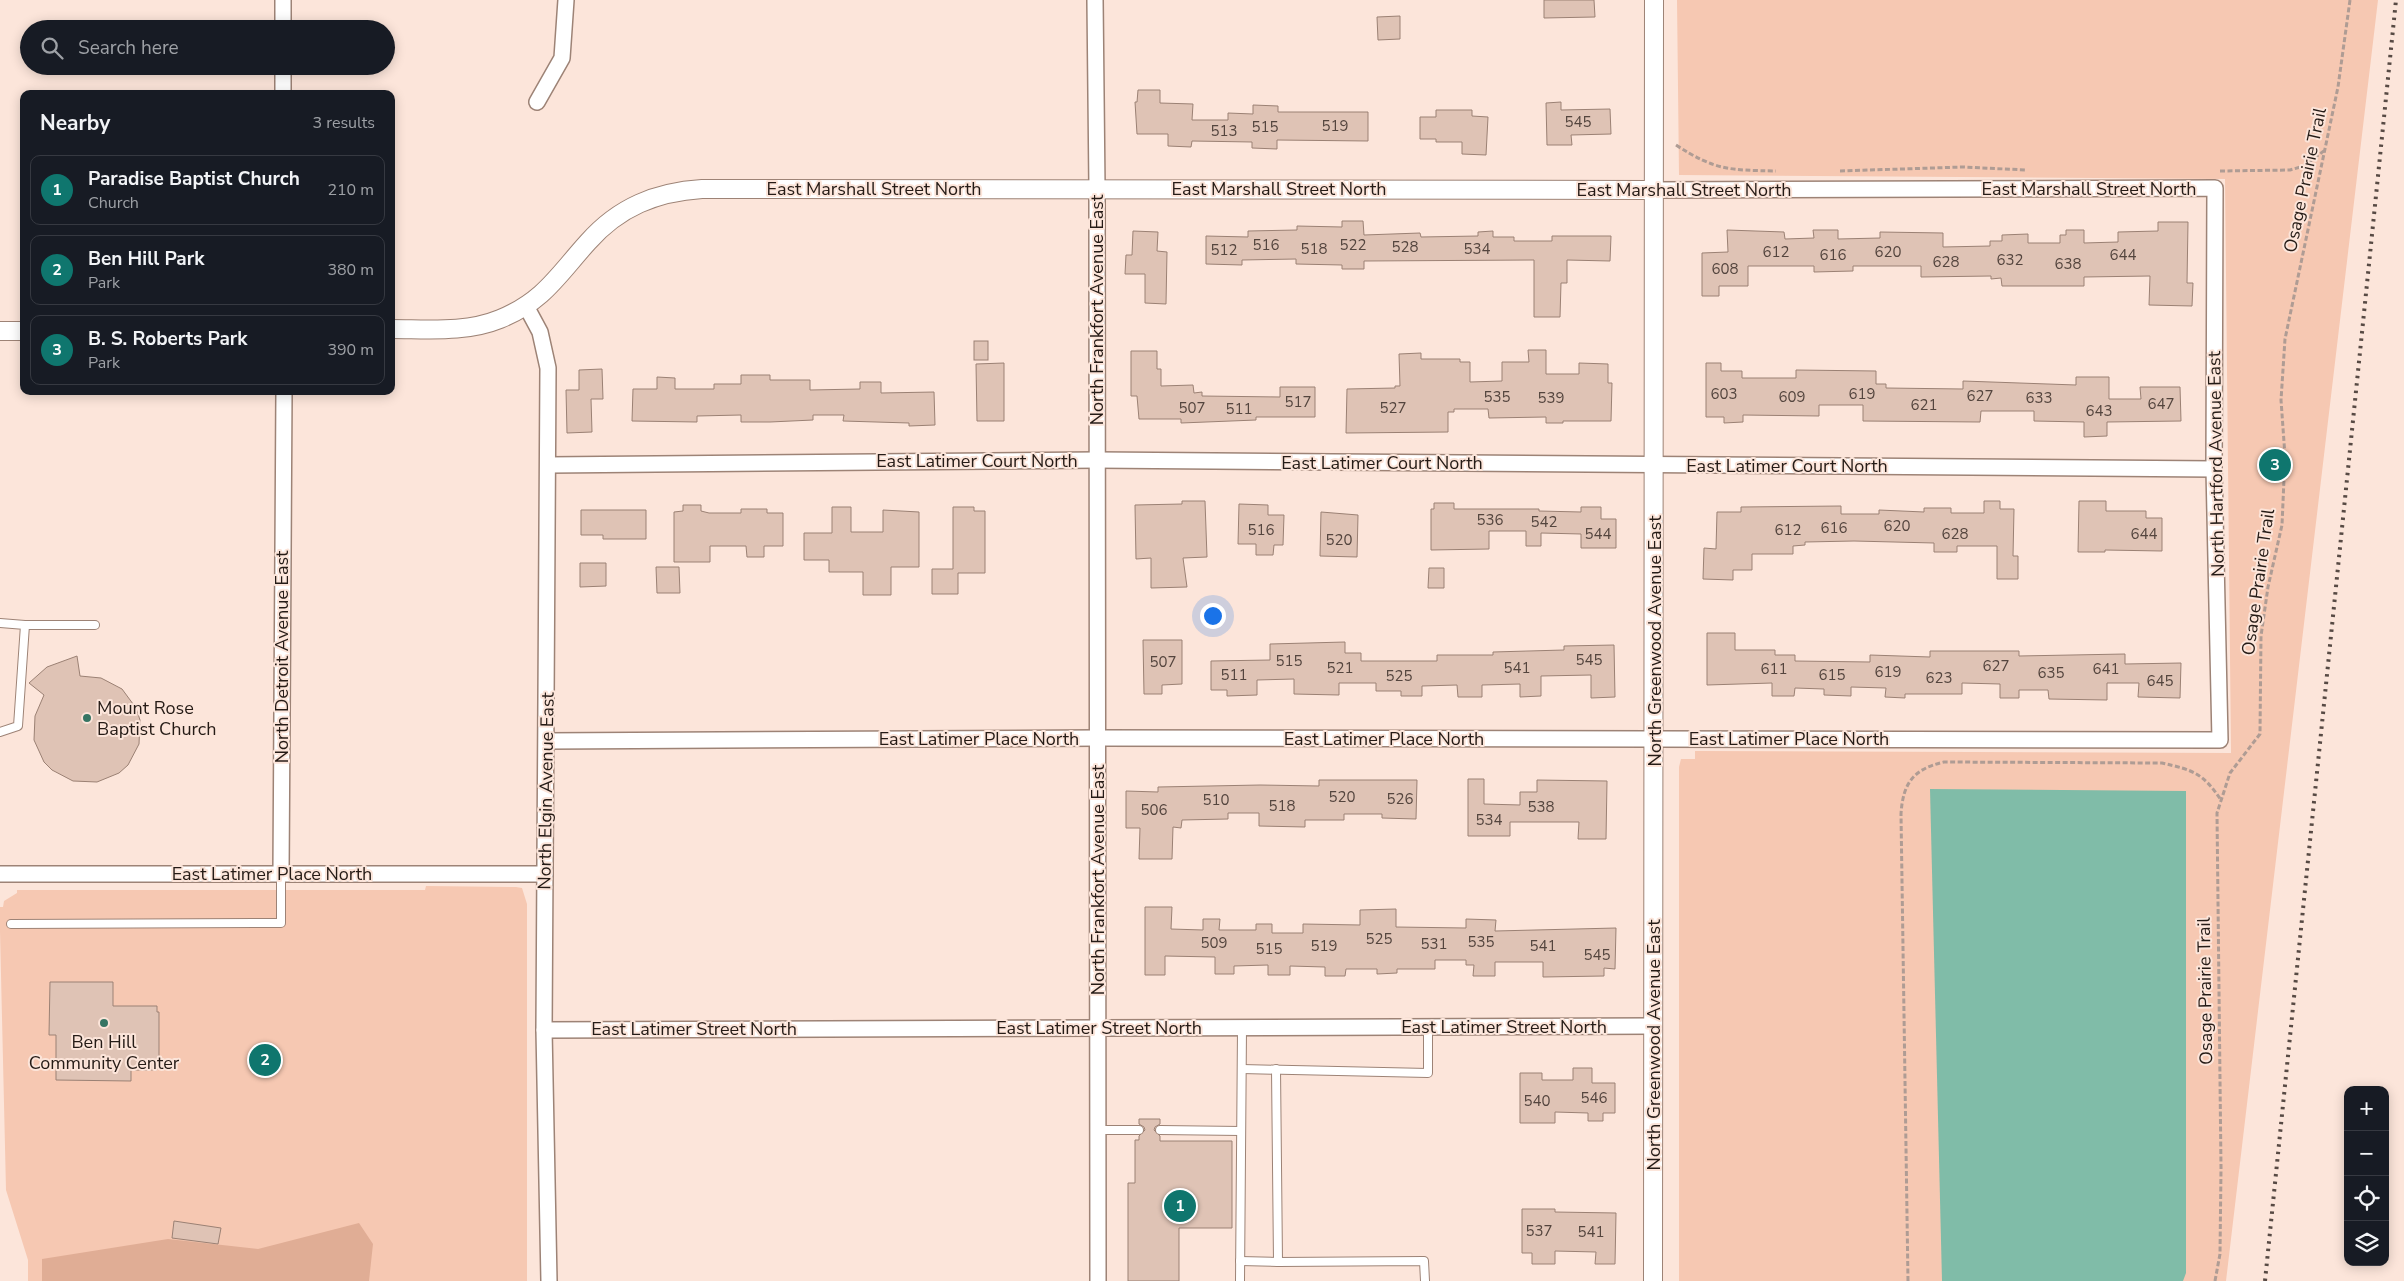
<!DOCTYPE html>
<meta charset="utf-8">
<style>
:root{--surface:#171b24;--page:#242831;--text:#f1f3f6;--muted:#9ea1a6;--line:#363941;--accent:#0f766e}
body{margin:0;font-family:"Nunito Sans",sans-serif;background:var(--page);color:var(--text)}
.controls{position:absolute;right:15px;bottom:15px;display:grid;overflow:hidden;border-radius:10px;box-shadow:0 2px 12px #0003}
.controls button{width:45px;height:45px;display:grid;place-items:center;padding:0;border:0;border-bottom:1px solid var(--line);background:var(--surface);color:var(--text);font:25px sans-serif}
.you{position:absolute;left:1212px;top:615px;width:18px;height:18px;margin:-12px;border:4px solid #fff;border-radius:50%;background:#1a73e8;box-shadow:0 0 0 8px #1a73e833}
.badge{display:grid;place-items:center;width:32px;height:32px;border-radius:50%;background:var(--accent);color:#fff;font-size:16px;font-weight:700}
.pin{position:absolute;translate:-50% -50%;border:2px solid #fff;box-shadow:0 1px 5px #0006}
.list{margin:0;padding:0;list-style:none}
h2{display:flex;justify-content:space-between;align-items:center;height:65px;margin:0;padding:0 20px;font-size:21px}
h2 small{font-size:16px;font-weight:400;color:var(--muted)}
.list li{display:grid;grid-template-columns:32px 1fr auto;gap:15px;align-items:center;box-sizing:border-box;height:70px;margin:0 10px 10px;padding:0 10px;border:1px solid var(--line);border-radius:10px}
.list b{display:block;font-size:19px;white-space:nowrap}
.list p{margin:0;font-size:16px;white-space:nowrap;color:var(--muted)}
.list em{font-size:16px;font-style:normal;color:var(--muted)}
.icon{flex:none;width:28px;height:28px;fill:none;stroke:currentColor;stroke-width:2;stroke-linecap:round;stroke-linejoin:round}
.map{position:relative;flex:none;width:2404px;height:1281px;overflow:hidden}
.search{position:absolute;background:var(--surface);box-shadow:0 2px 12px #0003;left:20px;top:20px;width:375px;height:55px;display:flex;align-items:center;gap:12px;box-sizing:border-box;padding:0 18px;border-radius:28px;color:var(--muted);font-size:19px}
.panel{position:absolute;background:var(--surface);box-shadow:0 2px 12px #0003;left:20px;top:90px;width:375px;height:305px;border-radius:10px}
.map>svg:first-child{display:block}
.green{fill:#f6c8b2}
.forest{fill:#e0ad95}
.water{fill:#80bca8}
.building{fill:#dfc3b5;stroke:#9b8174}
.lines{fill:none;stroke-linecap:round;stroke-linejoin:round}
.service-casing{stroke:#9d8376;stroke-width:10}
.minor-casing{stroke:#9d8376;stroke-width:18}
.tertiary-casing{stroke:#9d8376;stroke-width:20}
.path{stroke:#af9c94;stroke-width:3;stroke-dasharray:5 2.5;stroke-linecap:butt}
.service{stroke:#fff;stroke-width:8}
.minor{stroke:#fff;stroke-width:15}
.tertiary{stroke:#fff;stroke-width:18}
.rail{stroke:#574a44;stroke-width:4;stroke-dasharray:2.5 5;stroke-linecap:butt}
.poi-dot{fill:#367563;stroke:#fce5da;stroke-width:2}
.labels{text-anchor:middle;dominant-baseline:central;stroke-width:4;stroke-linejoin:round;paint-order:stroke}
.number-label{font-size:15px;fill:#54453e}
.street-label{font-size:18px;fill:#251b16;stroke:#fce5da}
.poi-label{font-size:18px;fill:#251b16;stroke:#fce5da;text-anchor:start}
</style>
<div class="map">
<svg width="2404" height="1281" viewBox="0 0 2404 1281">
<rect width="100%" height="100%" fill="#fce5da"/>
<!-- green -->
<g class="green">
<polygon points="1677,0 2378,0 2226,1281 1679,1281 1679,767 1681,759 1695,759 1695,751 2231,753 2225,179 1679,175"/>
<polygon points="426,886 516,887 522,888 527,904 527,1281 28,1281 28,1260 6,1190 0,931 0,907 3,907 4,901 17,893 17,890 425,890"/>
</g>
<!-- forest -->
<polygon class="forest" points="359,1223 373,1244 369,1281 42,1281 42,1259 168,1239 258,1249"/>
<!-- water -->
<polygon class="water" points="1930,789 2186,791 2186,1273 2183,1281 1942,1281"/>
<!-- building -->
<g class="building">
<polygon points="1544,0 1594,0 1595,17 1544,18"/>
<polygon points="1400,16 1400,39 1378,40 1377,17"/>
<polygon points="1138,90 1160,90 1160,103 1193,104 1192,120 1228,120 1228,113 1253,114 1253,105 1278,106 1278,112 1368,112 1368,141 1277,140 1277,149 1252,148 1252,142 1192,141 1191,147 1168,146 1168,134 1137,134 1135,102 1137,102"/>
<polygon points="1561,102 1561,110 1610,109 1611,134 1571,135 1572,145 1547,145 1546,103"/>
<polygon points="1436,110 1472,110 1472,116 1488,117 1486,155 1462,154 1462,142 1436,142 1436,139 1420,139 1420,117 1436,117"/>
<polygon points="1342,221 1363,221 1364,235 1420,233 1421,237 1478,236 1478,232 1493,231 1493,237 1514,237 1514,241 1552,241 1552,236 1611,236 1610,261 1567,260 1567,283 1561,283 1560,317 1534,317 1534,260 1364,261 1364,269 1342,269 1342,265 1296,264 1296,259 1242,260 1242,265 1206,264 1206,236 1248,237 1248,231 1297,230 1297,226 1342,227"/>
<polygon points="2158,222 2188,222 2187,283 2193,283 2192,306 2149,305 2150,276 2084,277 2084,286 2002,286 2001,278 1991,279 1991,276 1921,277 1921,266 1853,266 1853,271 1814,272 1814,266 1748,266 1748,286 1719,286 1719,296 1702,296 1702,253 1728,252 1727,230 1784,232 1785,239 1814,238 1813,230 1838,230 1838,239 1880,238 1880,232 1943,233 1943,247 1990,246 1990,241 2002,241 2002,235 2028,234 2028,243 2060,243 2060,235 2066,235 2066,230 2084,230 2084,243 2118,242 2118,232 2158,231"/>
<polygon points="1133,231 1158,232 1157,251 1167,252 1166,304 1145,303 1145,274 1125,274 1126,255 1132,255"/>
<rect x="974" y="341" width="14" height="19"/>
<polygon points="1528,350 1546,350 1546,374 1579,374 1579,363 1608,364 1608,383 1612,383 1611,421 1563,421 1563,423 1546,423 1546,417 1489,418 1488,409 1454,409 1454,412 1448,412 1448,432 1346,433 1347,389 1395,388 1395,386 1400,386 1399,354 1421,353 1421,359 1460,359 1460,362 1470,362 1470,382 1502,381 1502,362 1529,362"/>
<polygon points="1131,351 1157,351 1157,369 1161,369 1161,386 1193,385 1194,393 1202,392 1202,396 1280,397 1280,387 1315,387 1315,417 1256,417 1256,420 1181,423 1181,419 1139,419 1137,396 1131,396"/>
<polygon points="1004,363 1004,421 977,421 976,364"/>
<polygon points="1706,363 1721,363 1721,371 1742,371 1742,378 1796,378 1796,370 1876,371 1876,384 1886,384 1886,388 1963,389 1963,381 2076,385 2076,377 2109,377 2109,399 2141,399 2140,387 2180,387 2181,421 2107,422 2107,436 2084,437 2084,422 2034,421 2034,411 1981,411 1980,422 1863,421 1863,405 1819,405 1819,416 1743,415 1743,422 1724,423 1724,417 1706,417"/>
<polygon points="602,369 603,399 591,399 592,432 567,433 566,390 579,390 579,370"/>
<polygon points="741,375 770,375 770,380 810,380 810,390 860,389 860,382 881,382 881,393 934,392 935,425 909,426 909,423 843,421 844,415 813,415 813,420 770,422 741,422 741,415 697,416 697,422 632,421 633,389 657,389 657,377 675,378 675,389 714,389 714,384 741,384"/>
<polygon points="1182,501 1205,501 1207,557 1183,558 1187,587 1151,588 1151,558 1136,559 1135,505 1182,504"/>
<polygon points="1984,501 2000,501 2000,509 2014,509 2013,556 2018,556 2018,579 1997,579 1997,546 1957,546 1957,552 1934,552 1934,543 1854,541 1805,542 1805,545 1793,546 1793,554 1752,554 1752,570 1733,570 1733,580 1703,579 1704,548 1716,549 1717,512 1741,512 1741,507 1841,506 1841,514 1879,514 1879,510 1924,512 1924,508 1951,508 1951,513 1984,513"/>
<polygon points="2079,501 2106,501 2106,511 2146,511 2146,518 2162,518 2162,551 2105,550 2105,552 2078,552"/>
<polygon points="1434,503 1454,503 1454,509 1539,509 1539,511 1581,512 1581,507 1601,507 1601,519 1616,519 1616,548 1581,548 1581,534 1541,533 1541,546 1526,546 1526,531 1489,531 1489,549 1431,550 1431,509 1434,509"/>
<polygon points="1239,504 1268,505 1268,515 1284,515 1283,545 1274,545 1273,555 1256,555 1256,544 1238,544"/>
<polygon points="683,505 701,505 701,511 709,513 741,513 741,509 767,509 767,513 783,513 783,546 764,546 764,557 747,557 746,546 710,546 710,562 674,562 674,512 683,511"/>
<polygon points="832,507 851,507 851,532 883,532 883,510 919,512 919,567 891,567 891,595 863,595 863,572 829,572 829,560 804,560 804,533 832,533"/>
<polygon points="953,507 974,507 974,511 985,511 985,573 958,573 958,594 932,594 932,569 953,569"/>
<polygon points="581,510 646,510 646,539 603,539 603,535 581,535"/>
<polygon points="1321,512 1358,515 1357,557 1320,556"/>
<polygon points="580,563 606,563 606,586 580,587"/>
<polygon points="656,567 679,567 680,593 657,593"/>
<polygon points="1429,568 1444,568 1444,588 1428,588"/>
<polygon points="1707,633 1735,633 1735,650 1775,650 1775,655 1795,655 1795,661 1870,662 1870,655 1930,657 1930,651 2019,651 2019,656 2125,654 2125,664 2181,663 2180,698 2138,697 2139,683 2107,683 2107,700 2049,699 2048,690 2019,690 2019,698 2000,698 2000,684 1962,683 1962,694 1905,694 1905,698 1885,697 1886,688 1851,687 1851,696 1824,695 1824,689 1795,688 1794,696 1772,696 1772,683 1707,685"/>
<polygon points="1143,640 1182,640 1182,684 1162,685 1162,694 1144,694"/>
<polygon points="1345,642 1345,653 1361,653 1361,661 1437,661 1437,655 1493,655 1493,652 1564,650 1564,646 1614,645 1615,697 1591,698 1591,675 1541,676 1541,696 1520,697 1520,684 1482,685 1482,697 1458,697 1457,685 1422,686 1422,696 1401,696 1401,691 1376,691 1376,683 1339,683 1339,695 1294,694 1294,679 1257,680 1257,695 1227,696 1227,690 1211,690 1211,661 1270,660 1270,644"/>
<polygon points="77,656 80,676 101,678 122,689 136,708 140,720 139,744 128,765 119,773 97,782 73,781 52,770 44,762 34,740 35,716 44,695 29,683 47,667"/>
<polygon points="1468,779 1484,779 1484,804 1520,805 1520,792 1537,792 1537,780 1607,781 1606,839 1578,839 1579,822 1510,822 1510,836 1468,836"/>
<polygon points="1319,780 1417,780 1416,819 1382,818 1382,814 1344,814 1344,820 1305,820 1305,827 1259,826 1259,813 1228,813 1228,819 1182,820 1181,828 1173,827 1172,859 1139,859 1140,828 1126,828 1126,791 1158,792 1158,787 1260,785 1319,786"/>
<polygon points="1145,907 1172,907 1171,929 1203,930 1203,919 1220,919 1219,930 1256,930 1256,924 1272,924 1272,933 1303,933 1303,924 1360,925 1360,910 1396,909 1396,927 1466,928 1466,919 1496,920 1495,931 1616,928 1615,969 1604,968 1604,976 1543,977 1543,962 1495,962 1495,976 1473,976 1474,965 1466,965 1466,960 1435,960 1435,969 1397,969 1397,973 1377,974 1377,969 1346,969 1345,976 1325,976 1325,967 1290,966 1290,975 1268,975 1268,965 1234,966 1234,974 1215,974 1215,957 1165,956 1165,975 1145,975"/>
<polygon points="50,982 113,982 113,1006 157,1006 157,1012 159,1012 159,1058 157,1058 157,1070 131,1070 131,1081 56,1080 56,1035 49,1035"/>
<polygon points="1573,1068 1592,1068 1592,1083 1615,1083 1615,1113 1603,1113 1603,1121 1588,1121 1588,1113 1555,1112 1555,1123 1520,1123 1520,1073 1542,1073 1542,1080 1573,1080"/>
<polygon points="1139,1119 1160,1119 1160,1124 1155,1127 1154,1130 1160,1136 1160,1141 1232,1141 1232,1228 1179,1228 1179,1281 1128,1281 1128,1183 1135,1183 1135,1140 1139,1140 1139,1136 1145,1130 1144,1127 1139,1124"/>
<polygon points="1522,1209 1555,1209 1555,1212 1616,1213 1615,1264 1595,1264 1596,1252 1555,1251 1555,1264 1532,1264 1532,1253 1522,1253"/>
<polygon points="174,1221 221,1228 218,1244 172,1238"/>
</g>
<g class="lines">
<defs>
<g id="service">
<polyline points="0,623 25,625 18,726 0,732"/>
<polyline points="25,625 95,625"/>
<polyline points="11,924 281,923 281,874"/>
<polyline points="1242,1069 1428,1073 1428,1028"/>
<polyline points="1276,1069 1278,1262 1424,1261 1425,1281"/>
<polyline points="1097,1130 1139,1130"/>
<polyline points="1160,1130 1241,1131"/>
<polyline points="1240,1261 1278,1262"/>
<polyline points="1240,1281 1242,1029"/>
</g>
<g id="minor">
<polyline points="1095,0 1097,188 1098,1281"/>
<polyline points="283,29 283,0"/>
<polyline points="283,94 283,66"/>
<polyline points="537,102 562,58 566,0"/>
<polyline points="526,306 540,332 548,368 544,1030 549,1281"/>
<polyline points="549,465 1097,460 2214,469"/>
<polyline points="547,741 1098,738 2220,740 2214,469 2215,188 1654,190"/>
<polyline points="0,874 545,874"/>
<polyline points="281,874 284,391"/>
<polyline points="544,1030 1654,1026"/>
</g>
<g id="tertiary">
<path d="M391,329C428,329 466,333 500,319C544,301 558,275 588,242C619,207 656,192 702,189L1654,190"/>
<polyline points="0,331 24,331"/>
<polyline points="1653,1281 1654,0"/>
</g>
</defs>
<!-- service casing -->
<use href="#service" class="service-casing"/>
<!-- minor casing -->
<use href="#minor" class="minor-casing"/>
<!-- tertiary casing -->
<use href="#tertiary" class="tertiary-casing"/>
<!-- path -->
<g class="path">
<path d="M1676,145C1716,171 1730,170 1776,171"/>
<polyline points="1840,171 1963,167 2026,170"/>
<polyline points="2220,171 2290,170 2304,166 2325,150"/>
<path d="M1908,1281L1901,814C1903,782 1914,769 1944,762L2162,763C2193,770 2203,773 2221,800"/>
<polyline points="2215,1281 2220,1254 2221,1168 2217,813 2230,773 2260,734 2261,636 2268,587 2282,525 2285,456 2281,400 2285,339 2338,87 2350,0"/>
</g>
<!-- service -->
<use href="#service" class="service"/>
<!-- minor -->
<use href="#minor" class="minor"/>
<!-- tertiary -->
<use href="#tertiary" class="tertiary"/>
<!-- rail -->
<polyline class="rail" points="2265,1281 2396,0"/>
</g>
<!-- markers -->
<g class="poi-dot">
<circle cx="87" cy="718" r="5"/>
<circle cx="104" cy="1023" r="5"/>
</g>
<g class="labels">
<!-- number labels -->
<g class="number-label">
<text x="1578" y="122">545</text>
<text x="1335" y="126">519</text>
<text x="1265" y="127">515</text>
<text x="1224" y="131">513</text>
<text x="1266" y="245">516</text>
<text x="1353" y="245">522</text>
<text x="1405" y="247">528</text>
<text x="1314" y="249">518</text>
<text x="1477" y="249">534</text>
<text x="1224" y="250">512</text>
<text x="1776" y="252">612</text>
<text x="1888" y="252">620</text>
<text x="1833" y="255">616</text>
<text x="2123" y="255">644</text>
<text x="2010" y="260">632</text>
<text x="1946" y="262">628</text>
<text x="2068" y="264">638</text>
<text x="1725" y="269">608</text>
<text x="1724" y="394">603</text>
<text x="1862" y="394">619</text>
<text x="1980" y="396">627</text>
<text x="1497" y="397">535</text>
<text x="1792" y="397">609</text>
<text x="1551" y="398">539</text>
<text x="2039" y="398">633</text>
<text x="1298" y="402">517</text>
<text x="2161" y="404">647</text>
<text x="1924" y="405">621</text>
<text x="1192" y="408">507</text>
<text x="1393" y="408">527</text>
<text x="1239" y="409">511</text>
<text x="2099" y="411">643</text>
<text x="1490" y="520">536</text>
<text x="1544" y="522">542</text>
<text x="1897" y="526">620</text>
<text x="1834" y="528">616</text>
<text x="1261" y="530">516</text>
<text x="1788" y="530">612</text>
<text x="1598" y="534">544</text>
<text x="1955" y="534">628</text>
<text x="2144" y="534">644</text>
<text x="1339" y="540">520</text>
<text x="1589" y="660">545</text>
<text x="1289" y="661">515</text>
<text x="1163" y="662">507</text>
<text x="1996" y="666">627</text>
<text x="1340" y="668">521</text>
<text x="1517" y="668">541</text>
<text x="1774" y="669">611</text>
<text x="2106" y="669">641</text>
<text x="1888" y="672">619</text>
<text x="2051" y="673">635</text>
<text x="1234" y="675">511</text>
<text x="1832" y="675">615</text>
<text x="1399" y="676">525</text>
<text x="1939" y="678">623</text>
<text x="2160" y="681">645</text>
<text x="1342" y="797">520</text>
<text x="1400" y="799">526</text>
<text x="1216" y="800">510</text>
<text x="1282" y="806">518</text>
<text x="1541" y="807">538</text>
<text x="1154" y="810">506</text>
<text x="1489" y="820">534</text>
<text x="1379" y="939">525</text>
<text x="1481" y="942">535</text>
<text x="1214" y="943">509</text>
<text x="1434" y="944">531</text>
<text x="1324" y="946">519</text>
<text x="1543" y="946">541</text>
<text x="1269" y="949">515</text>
<text x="1597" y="955">545</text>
<text x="1594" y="1098">546</text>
<text x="1537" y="1101">540</text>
<text x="1539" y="1231">537</text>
<text x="1591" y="1232">541</text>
</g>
<!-- street labels -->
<g class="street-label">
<text transform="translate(2305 180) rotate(-78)">Osage Prairie Trail</text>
<text x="874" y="189">East Marshall Street North</text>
<text x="1279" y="189">East Marshall Street North</text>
<text x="2089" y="189">East Marshall Street North</text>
<text x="1684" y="190">East Marshall Street North</text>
<text transform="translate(1097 310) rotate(-90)">North Frankfort Avenue East</text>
<text x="977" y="461">East Latimer Court North</text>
<text x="1382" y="463">East Latimer Court North</text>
<text transform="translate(2216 464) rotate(-91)">North Hartford Avenue East</text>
<text x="1787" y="466">East Latimer Court North</text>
<text transform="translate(2258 582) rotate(-82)">Osage Prairie Trail</text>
<text transform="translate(1655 641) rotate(-90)">North Greenwood Avenue East</text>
<text transform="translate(282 657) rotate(-90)">North Detroit Avenue East</text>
<text x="979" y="739">East Latimer Place North</text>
<text x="1384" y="739">East Latimer Place North</text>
<text x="1789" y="739">East Latimer Place North</text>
<text transform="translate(546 791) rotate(-89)">North Elgin Avenue East</text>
<text x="272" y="874">East Latimer Place North</text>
<text transform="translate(1098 880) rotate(-90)">North Frankfort Avenue East</text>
<text transform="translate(2205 991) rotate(-91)">Osage Prairie Trail</text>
<text x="1504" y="1027">East Latimer Street North</text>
<text x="1099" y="1028">East Latimer Street North</text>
<text x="694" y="1029">East Latimer Street North</text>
<text transform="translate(1654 1045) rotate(-90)">North Greenwood Avenue East</text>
</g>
<!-- poi labels -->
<g class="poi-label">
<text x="97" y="708">Mount Rose<tspan x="97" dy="21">Baptist Church</tspan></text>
<text x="104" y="1042" text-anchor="middle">Ben Hill<tspan x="104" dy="21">Community Center</tspan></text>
</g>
</g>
</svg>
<div class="controls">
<button>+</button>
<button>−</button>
<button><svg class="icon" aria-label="locate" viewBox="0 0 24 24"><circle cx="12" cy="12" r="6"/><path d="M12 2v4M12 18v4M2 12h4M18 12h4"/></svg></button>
<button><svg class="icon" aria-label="layers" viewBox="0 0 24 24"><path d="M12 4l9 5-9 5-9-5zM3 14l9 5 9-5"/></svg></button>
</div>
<div class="you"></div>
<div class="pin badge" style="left:1180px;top:1206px">1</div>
<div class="pin badge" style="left:265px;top:1060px">2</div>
<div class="pin badge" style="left:2275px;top:465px">3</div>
<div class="search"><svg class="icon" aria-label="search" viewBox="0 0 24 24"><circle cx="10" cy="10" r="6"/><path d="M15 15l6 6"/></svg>Search here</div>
<section class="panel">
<h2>Nearby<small>3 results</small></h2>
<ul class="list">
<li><span class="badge">1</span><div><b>Paradise Baptist Church</b><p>Church</p></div><em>210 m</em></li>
<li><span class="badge">2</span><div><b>Ben Hill Park</b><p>Park</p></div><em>380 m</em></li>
<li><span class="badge">3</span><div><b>B. S. Roberts Park</b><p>Park</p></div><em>390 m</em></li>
</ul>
</section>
</div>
